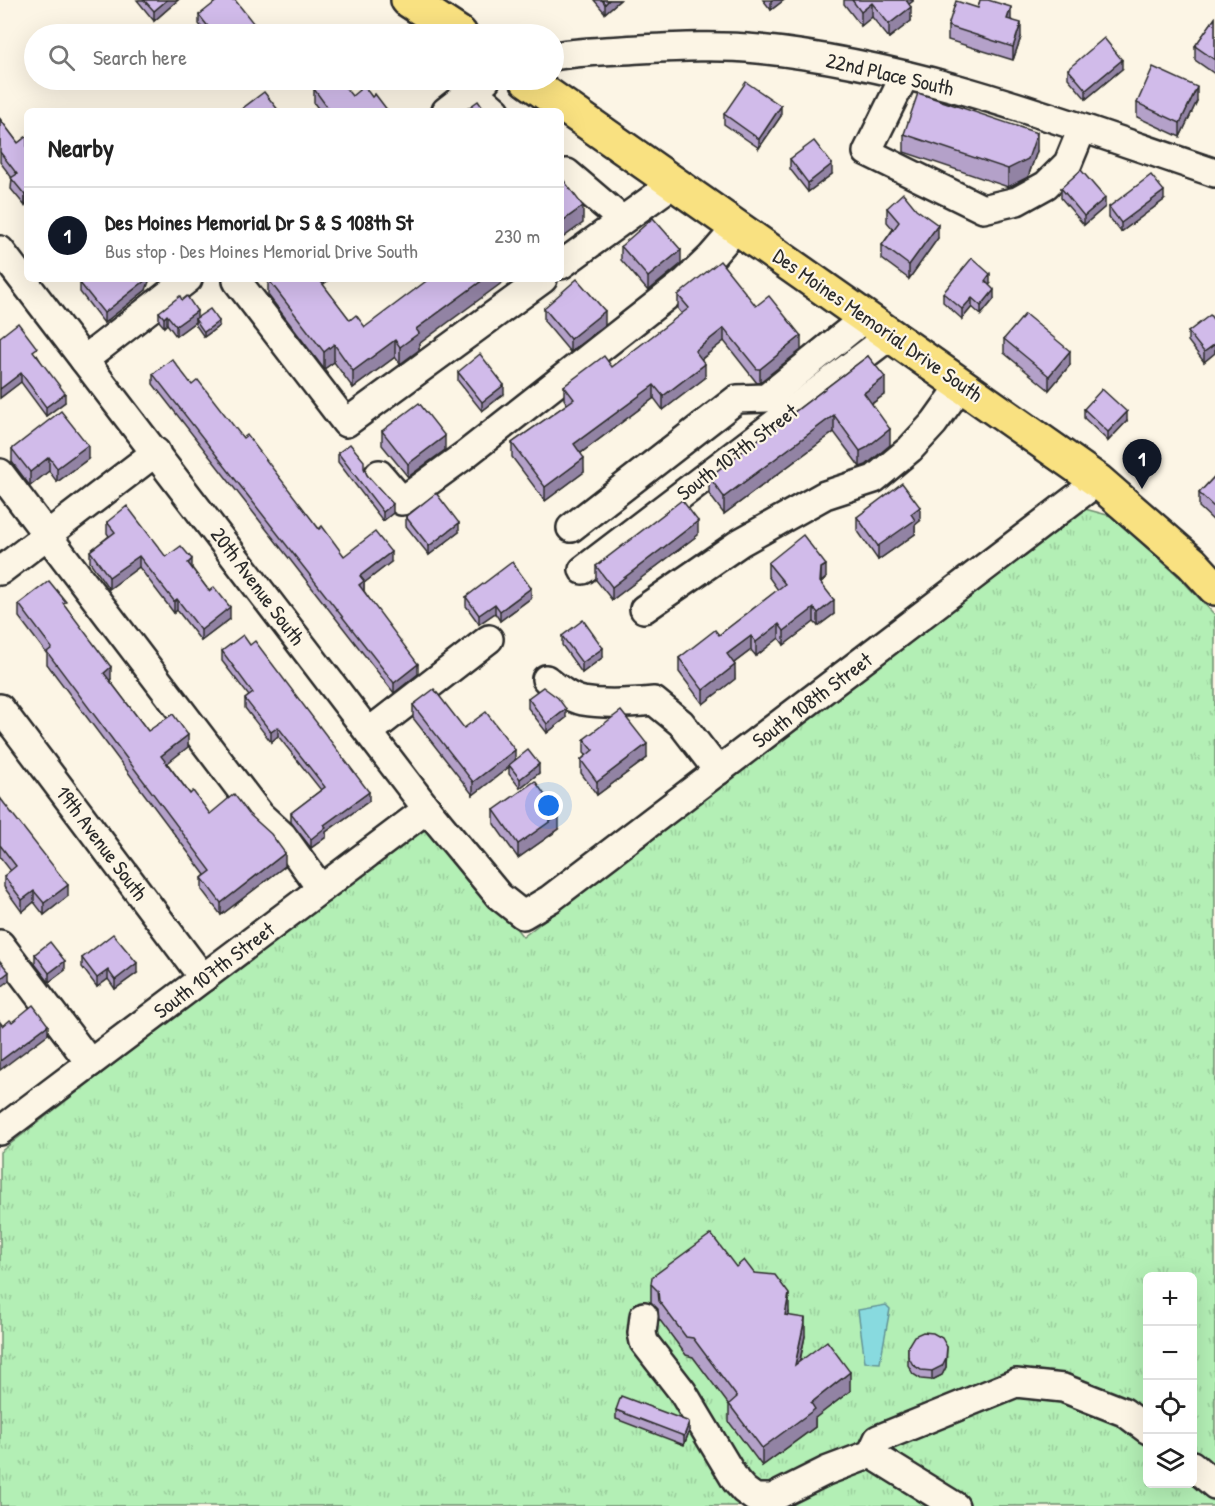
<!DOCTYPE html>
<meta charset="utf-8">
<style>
:root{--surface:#fff;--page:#f2f2f2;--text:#222;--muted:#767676;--line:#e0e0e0;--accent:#111827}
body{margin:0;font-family:"Patrick Hand",sans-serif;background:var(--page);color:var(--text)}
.controls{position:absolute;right:18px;bottom:18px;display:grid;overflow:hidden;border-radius:9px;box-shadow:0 6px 24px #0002}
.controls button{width:54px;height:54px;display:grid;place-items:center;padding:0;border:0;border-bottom:2px solid var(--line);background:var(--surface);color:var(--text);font:30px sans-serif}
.you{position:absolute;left:549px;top:806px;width:21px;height:21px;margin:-15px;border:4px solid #fff;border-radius:50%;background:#1a73e8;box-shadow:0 0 0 9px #1a73e833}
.badge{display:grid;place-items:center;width:39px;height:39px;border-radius:50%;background:var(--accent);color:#fff;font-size:20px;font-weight:700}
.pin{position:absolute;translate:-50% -50px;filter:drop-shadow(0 2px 3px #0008)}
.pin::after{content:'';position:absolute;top:32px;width:21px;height:18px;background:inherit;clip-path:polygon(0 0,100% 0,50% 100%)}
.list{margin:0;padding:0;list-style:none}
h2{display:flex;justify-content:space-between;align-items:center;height:78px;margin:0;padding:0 24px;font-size:26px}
h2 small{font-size:20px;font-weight:400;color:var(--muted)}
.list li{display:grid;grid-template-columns:39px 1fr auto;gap:18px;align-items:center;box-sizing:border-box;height:96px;padding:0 24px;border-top:2px solid var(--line)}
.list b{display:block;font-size:22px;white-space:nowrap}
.list p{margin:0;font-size:20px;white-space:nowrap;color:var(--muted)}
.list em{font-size:20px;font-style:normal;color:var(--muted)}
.icon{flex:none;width:33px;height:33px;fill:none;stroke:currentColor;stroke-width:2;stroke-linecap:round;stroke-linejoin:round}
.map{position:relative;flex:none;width:1215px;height:1506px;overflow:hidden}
.search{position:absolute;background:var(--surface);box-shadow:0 6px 24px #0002;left:24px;top:24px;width:540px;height:66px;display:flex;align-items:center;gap:15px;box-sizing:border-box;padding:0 21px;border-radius:33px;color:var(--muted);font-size:22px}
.panel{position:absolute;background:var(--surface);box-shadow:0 6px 24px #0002;left:24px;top:108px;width:540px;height:174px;border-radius:9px}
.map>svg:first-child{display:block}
.grass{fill:url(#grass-tufts);stroke:#6f8d70;stroke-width:1.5;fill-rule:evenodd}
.water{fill:#88dadf;stroke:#639497;stroke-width:1.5}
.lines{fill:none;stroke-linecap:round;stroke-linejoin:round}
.minor-casing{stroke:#2b2b2b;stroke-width:32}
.major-casing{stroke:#2b2b2b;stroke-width:38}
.minor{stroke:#fcf5e5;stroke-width:27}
.major{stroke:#f9e181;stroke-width:33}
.wall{fill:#b4a1c9;stroke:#2b2b2b;stroke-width:1.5}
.shaded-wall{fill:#9283a4;stroke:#2b2b2b;stroke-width:1.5}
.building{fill:#d1bbea;stroke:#2b2b2b;stroke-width:1.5}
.labels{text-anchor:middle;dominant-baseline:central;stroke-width:4.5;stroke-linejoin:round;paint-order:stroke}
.street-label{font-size:21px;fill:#2b2b2b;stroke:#fcf5e5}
</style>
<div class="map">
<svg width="1215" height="1506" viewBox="0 0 1215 1506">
<defs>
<pattern id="grass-tufts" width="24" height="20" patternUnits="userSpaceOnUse" patternTransform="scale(1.5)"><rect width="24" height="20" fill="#b3efb5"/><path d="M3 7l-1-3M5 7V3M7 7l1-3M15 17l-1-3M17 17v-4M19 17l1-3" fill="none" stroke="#9acd9c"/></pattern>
</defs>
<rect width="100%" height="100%" fill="#fcf5e5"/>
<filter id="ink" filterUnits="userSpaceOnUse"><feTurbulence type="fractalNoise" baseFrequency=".0167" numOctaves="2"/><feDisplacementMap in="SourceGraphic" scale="12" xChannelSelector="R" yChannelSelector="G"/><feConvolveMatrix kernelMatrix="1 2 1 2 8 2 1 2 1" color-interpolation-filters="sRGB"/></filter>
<g filter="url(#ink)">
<!-- grass -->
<path class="grass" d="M1085,509L1111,516L1176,574L1215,615V1506H0V1152L414,831H438L523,937L1054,519ZM1148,1276H1192V1484H1148Z"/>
<!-- water -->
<polygon class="water" points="886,1305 890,1309 880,1363 865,1362 858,1310"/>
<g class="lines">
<defs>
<g id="minor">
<path d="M554,56C582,51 611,51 640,49C679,47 720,45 758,49C916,65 1066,123 1215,173"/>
<polyline points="905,75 867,152 983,209 1017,201 1046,185 1068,163 1082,129"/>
<polyline points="472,90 496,111"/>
<polyline points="446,111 486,80"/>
<polyline points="567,173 621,219"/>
<polyline points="0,250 427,809 499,896 523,915 550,899 1098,481"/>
<polyline points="561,265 674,183"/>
<polyline points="239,279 237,281 346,423 543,279"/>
<polyline points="84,360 188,279"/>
<polyline points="0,473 260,815 283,836 321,889"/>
<polyline points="379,474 402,501 465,455 686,281 711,257 737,227"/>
<polyline points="571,528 737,399 766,398 866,317"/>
<polyline points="583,570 891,335"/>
<polyline points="0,571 156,452"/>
<polyline points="644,609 741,542 825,495 874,479 910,449 934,423 962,384"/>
<path d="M546,679C557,688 569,698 583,701C605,705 632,703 654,701L681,723L718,771"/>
<polyline points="0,708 203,978"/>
<polyline points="369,732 489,639"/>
<polyline points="0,944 90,1063"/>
<polyline points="0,1131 427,809"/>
<polyline points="644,1316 642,1333 644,1342 682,1391 736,1481 744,1490 755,1498 772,1498 826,1471 871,1454 878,1439 1016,1383 1063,1388 1124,1412 1148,1430"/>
<polyline points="871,1454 955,1506"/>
<polyline points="1192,1465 1215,1485"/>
</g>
<g id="major">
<polyline points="408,0 460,34"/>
<polyline points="527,80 1098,481 1192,563 1215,588"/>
</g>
</defs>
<!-- minor casing -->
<use href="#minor" class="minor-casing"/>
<!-- major casing -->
<use href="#major" class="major-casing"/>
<!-- minor -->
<use href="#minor" class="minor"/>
<!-- major -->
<use href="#major" class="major"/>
</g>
<!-- wall -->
<g class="wall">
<polygon points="137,0 178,0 154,21"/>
<polygon points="594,0 620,0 605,13"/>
<polygon points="763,0 784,0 771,10"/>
<polygon points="844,0 913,0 913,1 909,4 911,21 889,38 872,17 861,26 844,4"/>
<polygon points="199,15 254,33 252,34 207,34 199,24"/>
<polygon points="1215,18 1215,74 1195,60 1195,46"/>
<polygon points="1011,20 1021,37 1013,60 948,40 948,26"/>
<polygon points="1068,69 1122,69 1086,99 1068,78"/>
<polygon points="314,89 352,96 388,111 320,111 314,103"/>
<polygon points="1197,101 1180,137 1137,117 1137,103"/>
<polygon points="724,114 781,116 759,148 724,124"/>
<polygon points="0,119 18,143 27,136 25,206 11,189 12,178 0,162"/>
<polygon points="904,134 1037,151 1028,177 1008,187 904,152"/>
<polygon points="790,159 832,174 808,192 790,169"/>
<polygon points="1061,188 1105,207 1084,225 1061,198"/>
<polygon points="1164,200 1121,232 1109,217 1109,207"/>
<polygon points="887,208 938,238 909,279 882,259 882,245 893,229 887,222"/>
<polygon points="621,246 681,264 648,291 621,260"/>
<polygon points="81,279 122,279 146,290 104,323 80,292 80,283 83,281"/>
<polygon points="268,279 323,285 350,320 365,327 419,344 419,350 400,364 395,357 353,388 334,362 324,369 268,295"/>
<polygon points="990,284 989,285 994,299 981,315 972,307 962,319 943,302 943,293"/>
<polygon points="678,295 756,306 801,350 760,382 757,383 724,341 702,359 705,378 663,410 654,398 581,453 584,472 545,501 512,457 512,443 567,404 564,399 564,386 612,367 682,314 678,309"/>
<polygon points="544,308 605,325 570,352 544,321"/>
<polygon points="159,312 197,318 219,326 204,337 195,324 195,322 176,336 167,324 164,327 159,321"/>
<polygon points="1215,322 1215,353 1204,362 1188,341 1188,332"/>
<polygon points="0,337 37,355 65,402 46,416 21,382 0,398"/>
<polygon points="1004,339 1070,365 1049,390 1004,353"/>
<polygon points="868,356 885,394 872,404 890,445 866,465 860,467 834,432 724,514 709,494 709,477"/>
<polygon points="458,372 504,394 482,411 458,381"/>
<polygon points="153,374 192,385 243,438 319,529 344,556 391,562 364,583 364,591 418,674 394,693 153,384"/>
<polygon points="1084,409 1127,421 1108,441 1084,418"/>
<polygon points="382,431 445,450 408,477 382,445"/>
<polygon points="12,449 88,459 57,482 49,471 30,486 12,462"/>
<polygon points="338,453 364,468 367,475 393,513 383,521 338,462"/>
<polygon points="1215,476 1215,522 1199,507 1199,493"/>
<polygon points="406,517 459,532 429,555 406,526"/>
<polygon points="857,517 920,521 915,525 915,534 878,560 857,530"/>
<polygon points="107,522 166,557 192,568 230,619 201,641 177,610 174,613 139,567 109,589 90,562 90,551 109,536 107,533"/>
<polygon points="698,535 612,600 596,580 596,566"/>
<polygon points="768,563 826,578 821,582 834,614 818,626 814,622 784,645 779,638 756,656 751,650 734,663 735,679 703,704 679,672 679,658 719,635 778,590 768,576"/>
<polygon points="466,597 531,598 500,621 495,613 479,624 466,606"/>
<polygon points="19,604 66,607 111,679 110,681 148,731 188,747 167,763 190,794 210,814 285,866 221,915 202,890 202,878 205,875 47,664 47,654 19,617"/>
<polygon points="562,636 603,657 582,673 562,645"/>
<polygon points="222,651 369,801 326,832 326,837 311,848 291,822 291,813 321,790 278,736 271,742 245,708 245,699 249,696 222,661"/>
<polygon points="528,698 566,718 547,733 528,708"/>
<polygon points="413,705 464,728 539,773 520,788 509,774 509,767 473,795 413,718"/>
<polygon points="584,739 647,758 597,795 581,773 581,760 586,755 584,753"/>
<polygon points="0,798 68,896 44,915 34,902 22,912 4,887 4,876 11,871 0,857"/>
<polygon points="494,810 559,829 518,858 494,824"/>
<polygon points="35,954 65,970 49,982 35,964"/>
<polygon points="82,958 137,973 115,989 108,979 97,987 82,967"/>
<polygon points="736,1267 754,1273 789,1312 789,1315 805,1336 800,1361 850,1391 815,1418 815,1427 762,1466 729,1422 729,1405 693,1357 686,1355 659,1319 658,1309 651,1302 651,1284"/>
<polygon points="908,1346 947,1347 946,1367 942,1375 932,1380 921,1379 913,1374 908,1365"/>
<polygon points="616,1410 689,1432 684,1445 616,1419"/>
</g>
<!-- shaded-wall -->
<g class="shaded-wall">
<polygon points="167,0 178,0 154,21 154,11"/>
<polygon points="609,0 620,0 605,13 605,4"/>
<polygon points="772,0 784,0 771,10 771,1"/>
<polygon points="902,0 913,0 913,1 902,10"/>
<polygon points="872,3 872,17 861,26 861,12"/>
<polygon points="911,7 911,21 889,38 889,24"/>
<polygon points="1011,7 1011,21 1007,19"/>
<polygon points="1021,23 1021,37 1013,60 1013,47"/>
<polygon points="254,24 254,33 252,34 240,34"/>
<polygon points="1122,60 1122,69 1086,99 1086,90"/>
<polygon points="1197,87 1197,101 1180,137 1180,123"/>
<polygon points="781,106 781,116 759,148 759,139"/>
<polygon points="1037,133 1037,151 1028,177 1008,187 1008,169"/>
<polygon points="832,164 832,174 808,192 808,183"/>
<polygon points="1164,191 1164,200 1121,232 1121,223"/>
<polygon points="27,194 27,204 25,206 25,195"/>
<polygon points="1105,198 1105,207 1084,225 1084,216"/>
<polygon points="583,206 583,223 561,239 561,222"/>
<polygon points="938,225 938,238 909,279 909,265"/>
<polygon points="681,250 681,264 648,291 648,277"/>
<polygon points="990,274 990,284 985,291 985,281"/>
<polygon points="147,279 150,279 146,290 104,323 104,313"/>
<polygon points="315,279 330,279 315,291"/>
<polygon points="484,279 507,279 419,344 419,350 400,364 400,347 416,329"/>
<polygon points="994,290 994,299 981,315 981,306"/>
<polygon points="972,298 972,307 962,319 962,309"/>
<polygon points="197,311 197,320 195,319 195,322 176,336 176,326"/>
<polygon points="605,311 605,325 570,352 570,339"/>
<polygon points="167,315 167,324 164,327 164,318"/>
<polygon points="219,321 219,326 204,337 204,332"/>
<polygon points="724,328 724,341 695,364 695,351"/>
<polygon points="801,336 801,350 760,382 760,369"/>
<polygon points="395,340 395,357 353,388 353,371"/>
<polygon points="334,344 334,362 324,369 324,352"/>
<polygon points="1215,344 1215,353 1204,362 1204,352"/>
<polygon points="1070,351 1070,365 1049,390 1049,376"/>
<polygon points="705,364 705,378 663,410 663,396"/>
<polygon points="21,373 21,382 0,398 0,389"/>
<polygon points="885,377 885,394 864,409 864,393"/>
<polygon points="504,385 504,394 482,411 482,402"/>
<polygon points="654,385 654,398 574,458 574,444"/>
<polygon points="65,393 65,402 46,416 46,407"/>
<polygon points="1127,412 1127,421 1108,441 1108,432"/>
<polygon points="834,415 834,432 724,514 724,497"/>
<polygon points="890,429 890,445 866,465 860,467 860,451"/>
<polygon points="445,436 445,450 408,477 408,464"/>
<polygon points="88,445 88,459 57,482 57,468"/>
<polygon points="49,457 49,471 30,486 30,472"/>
<polygon points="584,458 584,472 545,501 545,487"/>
<polygon points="393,504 393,513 383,521 383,512"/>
<polygon points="920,507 920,521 915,525 915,534 878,560 878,546 911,514"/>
<polygon points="698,521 698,535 612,600 612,587"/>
<polygon points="459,523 459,532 429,555 429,546"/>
<polygon points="391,552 391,562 364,583 364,591 359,595 360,576"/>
<polygon points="139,556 139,567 109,589 109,577"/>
<polygon points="192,559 192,571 188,563"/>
<polygon points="826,565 826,578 821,582 821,568"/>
<polygon points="531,588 531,598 500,621 500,611"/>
<polygon points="177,599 177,610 174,613 174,601"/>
<polygon points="834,600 834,614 818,626 818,613"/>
<polygon points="495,604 495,613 479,624 479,615"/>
<polygon points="230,607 230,619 201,641 201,630"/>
<polygon points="814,608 814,622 784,645 784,631"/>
<polygon points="779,624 779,638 756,656 756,642"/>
<polygon points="751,636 751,650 727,668 727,654"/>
<polygon points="603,648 603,657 582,673 582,663"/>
<polygon points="418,664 418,674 394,693 394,683"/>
<polygon points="735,665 735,679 703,704 703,690"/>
<polygon points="111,667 111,679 104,685 104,673"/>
<polygon points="566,709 566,718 547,733 547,724"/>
<polygon points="278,727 278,736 271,742 271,732"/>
<polygon points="188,735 188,747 161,768 161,756"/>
<polygon points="647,744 647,758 597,795 597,782"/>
<polygon points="515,750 515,763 509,765 509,767 473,795 473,782"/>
<polygon points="539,764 539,773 520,788 520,779"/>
<polygon points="369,792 369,801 326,832 326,837 311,848 311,839 324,825"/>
<polygon points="559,815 559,829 518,858 518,844"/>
<polygon points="285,853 285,866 221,915 221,903"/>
<polygon points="68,885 68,896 44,915 44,903"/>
<polygon points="34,891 34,902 22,912 22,900"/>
<polygon points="65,961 65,970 49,982 49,973"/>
<polygon points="137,963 137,973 115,989 115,980"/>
<polygon points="108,970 108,979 97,987 97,978"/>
<polygon points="9,972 9,981 0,988 0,979"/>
<polygon points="48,1025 48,1034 0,1070 0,1061"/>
<polygon points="789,1294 789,1312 785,1333 785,1315"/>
<polygon points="805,1318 805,1336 795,1383 795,1365"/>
<polygon points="946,1358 946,1367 942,1375 932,1380 932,1371"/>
<polygon points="850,1372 850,1391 815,1418 815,1427 762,1466 762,1448 811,1403"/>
<polygon points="689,1423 689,1432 684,1445 684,1436"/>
</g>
<!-- building -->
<g class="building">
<polygon points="144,0 167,0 154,11"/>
<polygon points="218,0 235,0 254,24 240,34 214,34 199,15"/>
<polygon points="602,0 609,0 605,4"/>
<polygon points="852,0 906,0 911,7 889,24 872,3 861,12"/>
<polygon points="980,0 988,0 1011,7 1007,19 1021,23 1013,47 948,26 956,1 978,8"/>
<polygon points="1215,18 1215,60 1195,46"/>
<polygon points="1104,38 1122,60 1086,90 1068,69"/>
<polygon points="1153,67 1197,87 1180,123 1137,103"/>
<polygon points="327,80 339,80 352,96 364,86 372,97 375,94 388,111 330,111 314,89"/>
<polygon points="746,82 781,106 759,139 724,114"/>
<polygon points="264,92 279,111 239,111"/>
<polygon points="918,93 1037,133 1028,159 1008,169 904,134"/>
<polygon points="478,101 485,111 464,111"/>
<polygon points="0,119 18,143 27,136 27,194 25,195 11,178 17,174 0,152"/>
<polygon points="814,141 832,164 808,183 790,159"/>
<polygon points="1081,170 1105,198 1084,216 1061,188"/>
<polygon points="1151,175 1164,191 1121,223 1109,207"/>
<polygon points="562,178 583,206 561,222 561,179"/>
<polygon points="903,193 916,209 938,225 909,265 882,245 899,222 887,208"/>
<polygon points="653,218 681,250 648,277 621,246"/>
<polygon points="972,258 990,274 985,281 994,290 981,306 972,298 962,309 943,293"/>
<polygon points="720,261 756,306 769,296 801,336 760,369 757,369 724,328 695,351 705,364 663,396 654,385 574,444 584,458 545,487 512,443 574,399 564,386 604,356 612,367 689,308 678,295"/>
<polygon points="85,279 147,279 104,313 80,283"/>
<polygon points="268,279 319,279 350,320 356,315 365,327 429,279 484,279 416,329 419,333 400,347 395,340 353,371 334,344 324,352"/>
<polygon points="577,279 605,311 570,339 544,308"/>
<polygon points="180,296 182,300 187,296 197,311 176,326 167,315 164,318 159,312"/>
<polygon points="210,309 219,321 204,332 195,319"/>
<polygon points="1025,314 1070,351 1049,376 1004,339"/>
<polygon points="1210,315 1215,322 1215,344 1204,352 1188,332"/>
<polygon points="18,323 37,348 33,351 65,393 46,407 21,373 0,389 0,337"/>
<polygon points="480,354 504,385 482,402 458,372"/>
<polygon points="868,356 885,377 864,393 890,429 866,448 860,451 834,415 724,497 709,477"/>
<polygon points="172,359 192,385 198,380 243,438 247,435 319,529 322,526 344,556 375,532 391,552 360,576 364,581 359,585 418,664 394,683 153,374"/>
<polygon points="1102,389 1127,412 1108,432 1084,409"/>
<polygon points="419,403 445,436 408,464 382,431"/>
<polygon points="61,411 88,445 57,468 49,457 30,472 12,449"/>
<polygon points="350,444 364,461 364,468 367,475 393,504 383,512 338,453"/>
<polygon points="1215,476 1215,508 1199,493"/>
<polygon points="902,483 920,507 911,514 915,520 878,546 857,517"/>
<polygon points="436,493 459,523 429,546 406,517"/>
<polygon points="682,500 698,521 612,587 596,566"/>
<polygon points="127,506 166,557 181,546 192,559 188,563 209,591 214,587 230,607 201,630 177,599 174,601 139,556 109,577 90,551 115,532 107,522"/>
<polygon points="803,535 826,565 821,568 820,582 834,600 818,613 814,608 784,631 779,624 756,642 751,636 727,654 735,665 703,690 679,658 715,630 719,635 785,584 768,563"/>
<polygon points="512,562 531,588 500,611 495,604 479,615 466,597"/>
<polygon points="49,581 66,602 63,603 111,667 104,673 148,731 173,714 188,735 161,756 190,794 193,791 210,814 234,794 249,814 271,834 285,853 221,903 202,878 211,871 47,652 52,648 19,604"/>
<polygon points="583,620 603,648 582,663 562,636"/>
<polygon points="243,635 250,645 255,641 369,792 324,825 326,827 311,839 291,813 325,787 278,727 271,732 245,699 253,693 222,651"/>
<polygon points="543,687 558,698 566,709 547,724 528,698"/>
<polygon points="434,689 464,728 486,712 515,750 473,782 413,705"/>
<polygon points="621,711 647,744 597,782 581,760 593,750 584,739"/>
<polygon points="528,750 539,764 520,779 509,765"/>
<polygon points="535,781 559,815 518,844 494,810"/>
<polygon points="0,798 68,885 44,903 34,891 22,900 4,876 16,866 0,845"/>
<polygon points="113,934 137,963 115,980 108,970 97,978 82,958"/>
<polygon points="50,942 65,961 49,973 35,954"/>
<polygon points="0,961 9,972 0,979"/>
<polygon points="33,1005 48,1025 0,1061 0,1022 3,1026 10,1020 12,1022"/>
<polygon points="711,1234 736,1267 744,1260 754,1273 775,1275 789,1294 785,1315 805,1318 795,1365 827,1341 850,1372 811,1403 815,1409 762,1448 729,1404 737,1397 693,1338 686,1337 659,1301 658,1291 651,1284 652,1277"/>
<polygon points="923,1332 933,1333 942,1338 947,1347 946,1358 942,1366 932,1371 921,1370 913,1365 908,1356 908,1346 914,1336"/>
<polygon points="621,1396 687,1421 689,1423 684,1436 616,1410"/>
</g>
</g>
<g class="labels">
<!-- street labels -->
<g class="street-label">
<text transform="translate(890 74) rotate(13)">22nd Place South</text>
<text transform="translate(878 325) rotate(35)">Des Moines Memorial Drive South</text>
<text transform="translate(737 452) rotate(-37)">South 107th Street</text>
<text transform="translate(258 586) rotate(53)">20th Avenue South</text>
<text transform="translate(812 700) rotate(-37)">South 108th Street</text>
<text transform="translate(102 843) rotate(53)">19th Avenue South</text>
<text transform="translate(214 970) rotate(-37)">South 107th Street</text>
</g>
</g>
</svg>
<div class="controls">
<button>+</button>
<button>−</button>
<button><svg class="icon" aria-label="locate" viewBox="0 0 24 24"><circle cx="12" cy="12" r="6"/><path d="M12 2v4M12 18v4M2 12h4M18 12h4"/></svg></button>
<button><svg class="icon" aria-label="layers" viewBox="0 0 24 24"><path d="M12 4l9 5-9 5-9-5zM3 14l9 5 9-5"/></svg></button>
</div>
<div class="you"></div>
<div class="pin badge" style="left:1142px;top:489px">1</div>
<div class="search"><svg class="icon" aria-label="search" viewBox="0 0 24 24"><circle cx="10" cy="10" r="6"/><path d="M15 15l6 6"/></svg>Search here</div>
<section class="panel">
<h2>Nearby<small></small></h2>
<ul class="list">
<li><span class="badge">1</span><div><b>Des Moines Memorial Dr S &amp; S 108th St</b><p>Bus stop · Des Moines Memorial Drive South</p></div><em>230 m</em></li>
</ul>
</section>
</div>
